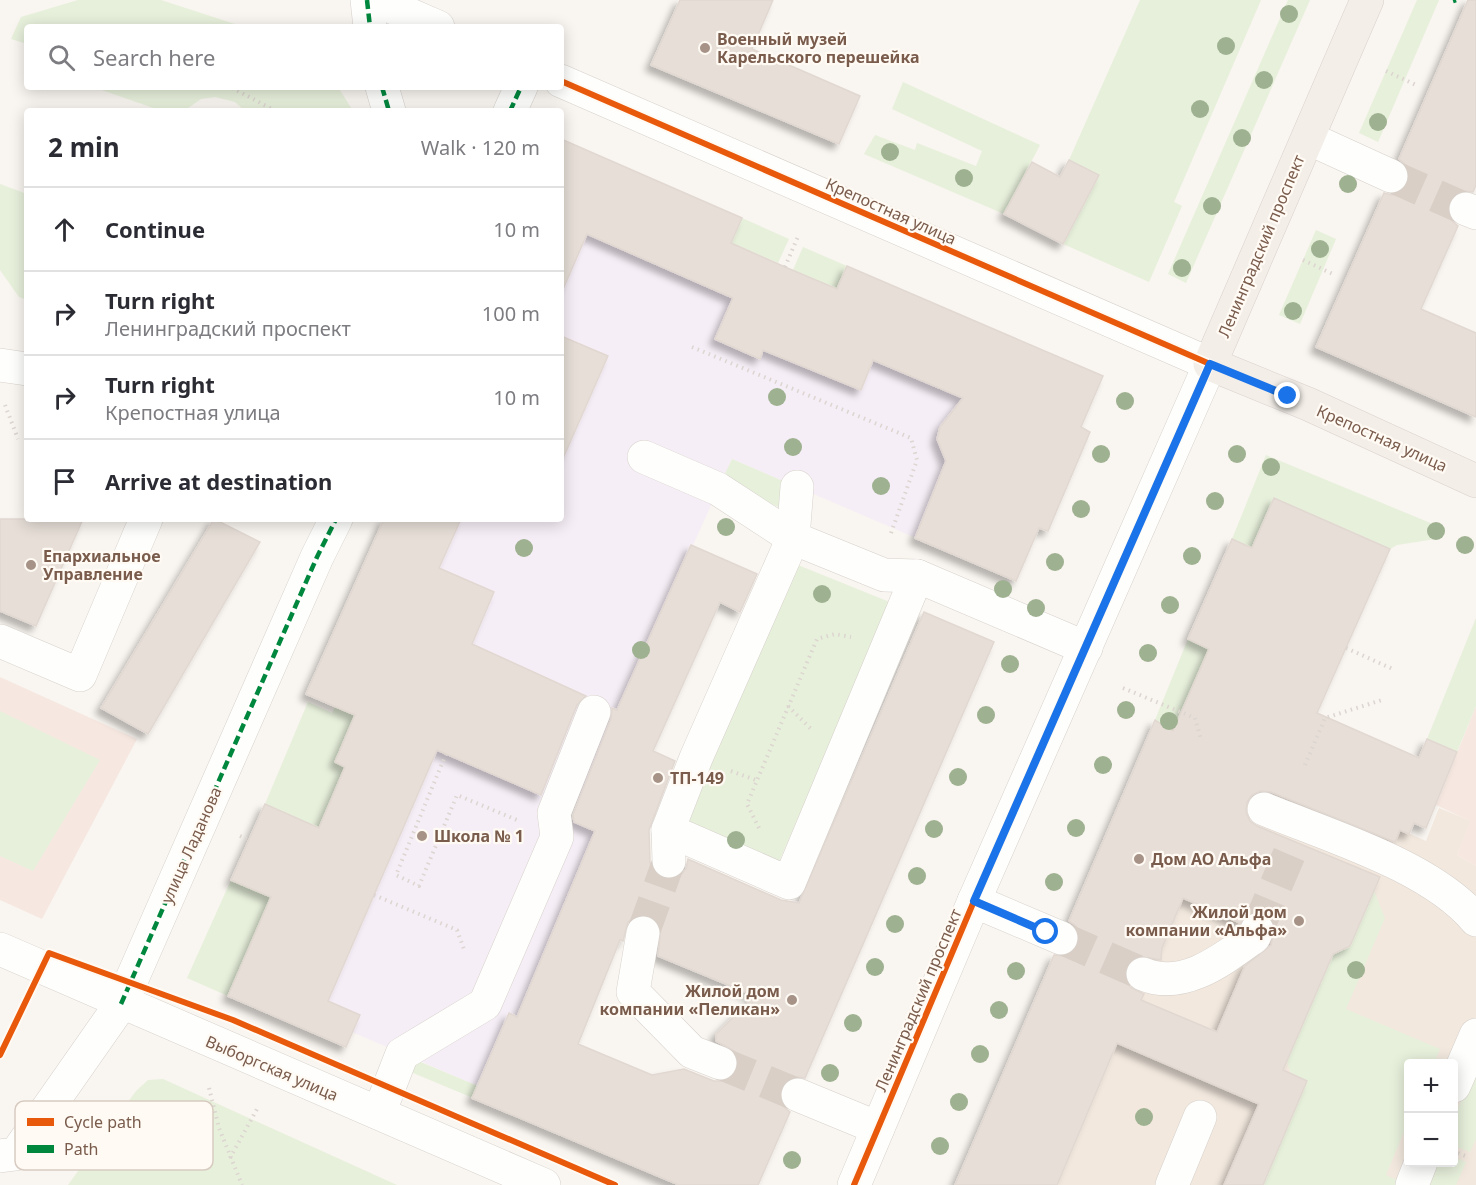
<!DOCTYPE html>
<meta charset="utf-8">
<style>
:root{--surface:#fff;--page:#f2f2f3;--text:#2b2b33;--muted:#7c7c81;--line:#e1e1e2}
body{margin:0;font-family:"Noto Sans",sans-serif;background:var(--page);color:var(--text)}
.controls{position:absolute;right:18px;bottom:18px;display:grid;overflow:hidden;border-radius:6px;box-shadow:0 3px 15px #0003}
.controls button{width:54px;height:54px;display:grid;place-items:center;padding:0;border:0;border-bottom:2px solid var(--line);background:var(--surface);color:var(--text);font:30px sans-serif}
.stop{position:absolute;width:18px;height:18px;margin:-14px;border:4px solid #1a73e8;border-radius:50%;background:#fff}
.stop.end{background:#1a73e8;border-color:#fff;box-shadow:0 2px 6px #0008}
.list{margin:0;padding:0;list-style:none}
h2{display:flex;justify-content:space-between;align-items:center;height:78px;margin:0;padding:0 24px;font-size:26px}
h2 small{font-size:20px;font-weight:400;color:var(--muted)}
.list li{display:grid;grid-template-columns:39px 1fr auto;gap:18px;align-items:center;box-sizing:border-box;height:84px;padding:0 24px;border-top:2px solid var(--line)}
.list b{display:block;font-size:22px;white-space:nowrap}
.list p{margin:0;font-size:20px;white-space:nowrap;color:var(--muted)}
.list em{font-size:20px;font-style:normal;color:var(--muted)}
.icon{flex:none;width:33px;height:33px;fill:none;stroke:currentColor;stroke-width:2;stroke-linecap:round;stroke-linejoin:round}
.map{position:relative;flex:none;width:1476px;height:1185px;overflow:hidden}
.search{position:absolute;background:var(--surface);box-shadow:0 3px 15px #0003;left:24px;top:24px;width:540px;height:66px;display:flex;align-items:center;gap:15px;box-sizing:border-box;padding:0 21px;border-radius:6px;color:var(--muted);font-size:22px}
.panel{position:absolute;background:var(--surface);box-shadow:0 3px 15px #0003;left:24px;top:108px;width:540px;height:414px;border-radius:6px}
.map>svg:first-child{display:block}
.residential{fill:#f2e8de;fill-rule:evenodd}
.commercial{fill:#f6e8e1}
.education{fill:#f6eef6}
.green{fill:#e7f0db}
.building{fill:#e6ded7;stroke:#e2d8d2;stroke-width:1.5;fill-rule:evenodd;filter:url(#shadow)}
.lines{fill:none;stroke-linecap:round;stroke-linejoin:round}
.minor-tunnel{stroke:#d9cfc7;stroke-width:33;stroke-dasharray:33 16;stroke-linecap:butt}
.minor-casing{stroke:#d7d1cb;stroke-width:34}
.major-casing{stroke:#dad1cc;stroke-width:34}
.path{stroke:#dcd5d0;stroke-width:4;stroke-dasharray:1.5 4.5;stroke-linecap:butt}
.minor{stroke:#fefefd;stroke-width:33}
.major{stroke:#f3eee8;stroke-width:33}
.quiet{stroke:#00873e;stroke-width:4.5;stroke-dasharray:9 4.5;stroke-linecap:butt}
.cycleway-casing{stroke:#fffaf3;stroke-width:10}
.cycleway{stroke:#e8590c;stroke-width:6}
.tree{fill:#9eb190}
.route{stroke:#1a73e8;stroke-width:8}
.poi-dot{fill:#a69286;stroke:#fffaf3;stroke-width:2}
.labels{text-anchor:middle;dominant-baseline:central;stroke-width:4.5;stroke-linejoin:round;paint-order:stroke}
.poi-label{font-size:16px;font-weight:bold;fill:#7a5c4d;stroke:#fffaf3;text-anchor:start}
.street-label{font-size:16px;fill:#7a5c4d;stroke:#fffaf3}
.key{fill:#fffaf3;stroke:#d7cbc1;stroke-width:1.5}
.key-label{font-size:16px;fill:#7a5c4d}
</style>
<div class="map">
<svg width="1476" height="1185" viewBox="0 0 1476 1185">
<defs>
<filter id="shadow"><feDropShadow dx="-5.5" dy="5.5" stdDeviation="3" flood-color="#0004"/></filter>
</defs>
<rect width="100%" height="100%" fill="#f9f5f0"/>
<!-- residential -->
<path class="residential" d="M1155,720L1426,841L1439,808L1471,821L1457,855L1476,866V1185H955ZM1408,1064H1454V1162H1408Z"/>
<!-- commercial -->
<g class="commercial">
<polygon points="0,677 137,739 42,919 0,900"/>
<polygon points="1476,706 1476,866 1457,855 1470,821 1436,805"/>
</g>
<!-- education -->
<polygon class="education" points="561,139 742,218 711,288 733,298 715,339 759,358 778,318 817,334 847,266 1103,376 1081,427 1090,432 1048,531 1039,528 1016,581 732,459 569,819 595,831 517,1017 509,1014 478,1086 352,1032 346,1047 228,996 231,880 265,804 319,827 345,767 335,762 355,715 306,694 384,519 561,519"/>
<!-- green -->
<g class="green">
<polygon points="78,0 161,0 244,27 27,27 27,44 11,39 21,17"/>
<polygon points="1140,0 1261,0 1174,202 1182,206 1149,282 1063,244 1099,176 1069,160"/>
<polygon points="1288,0 1310,0 1186,283 1168,274"/>
<polygon points="1417,0 1439,0 1378,142 1359,133"/>
<polygon points="903,82 1040,145 1004,214 864,154 875,135 915,150 917,143 976,166 982,151 892,109"/>
<polygon points="93,87 338,87 353,111 245,111 235,102 215,97 201,99 184,111 162,111"/>
<polygon points="0,184 27,194 27,300 19,297 0,270"/>
<polygon points="742,218 789,239 778,263 731,243"/>
<polygon points="1316,230 1336,239 1300,324 1279,315"/>
<polygon points="803,247 847,266 837,289 793,270"/>
<polygon points="1266,455 1445,529 1442,538 1397,545 1390,549 1274,498 1252,548 1232,539"/>
<polygon points="732,459 790,484 779,507 721,482"/>
<polygon points="793,563 892,603 778,864 684,826"/>
<polygon points="1476,618 1476,706 1457,752 1427,739"/>
<polygon points="1188,639 1209,649 1188,697 1201,740 1155,720"/>
<polygon points="308,702 332,713 335,707 355,715 335,762 345,767 319,828 265,804"/>
<polygon points="0,711 100,760 33,871 0,856"/>
<polygon points="231,880 285,903 228,996 187,978"/>
<polygon points="1374,891 1385,918 1346,1009 1440,1049 1434,1063 1408,1064 1408,1122 1386,1175 1399,1181 1398,1185 1263,1185 1307,1081 1291,1074 1287,1062 1334,953 1350,946"/>
<polygon points="411,1058 478,1086 473,1098 406,1070"/>
<polygon points="1476,1066 1476,1139 1470,1152 1454,1146 1454,1118"/>
<polygon points="163,1079 397,1185 68,1185 136,1091 148,1080"/>
<polygon points="1454,1157 1466,1162 1456,1185 1425,1185 1434,1163 1454,1162"/>
</g>
<!-- building -->
<g class="building">
<polygon points="680,0 773,0 752,49 860,96 839,144 651,65"/>
<polygon points="1468,0 1476,0 1476,185 1473,192 1463,191 1454,195 1449,202 1448,212 1451,220 1458,226 1421,309 1476,333 1476,417 1316,347 1384,193 1392,195 1401,192 1408,183 1410,174 1407,166 1399,159"/>
<polygon points="561,139 742,218 731,243 785,267 837,289 847,266 1103,376 1081,427 1090,432 1048,531 1039,528 1016,581 915,538 946,461 937,439 940,427 963,398 873,360 861,390 763,350 760,359 715,339 733,298 587,234 561,294"/>
<polygon points="1069,160 1099,175 1063,244 1004,214 1032,162 1060,177"/>
<polygon points="561,336 608,356 561,463"/>
<path d="M1274,498L1390,549L1317,713L1419,758L1427,739L1457,752L1426,828L1414,823L1409,834L1400,830L1395,842L1271,792L1261,791L1252,795L1247,802L1246,812L1250,821L1257,826L1380,877L1350,946L1333,954L1283,1070L1307,1081L1263,1185H1224L1259,1104L1117,1043L1057,1185H955L1054,955L1064,956L1073,953L1078,946L1079,935L1076,926L1069,921L1155,720L1173,731L1209,649L1188,639L1232,539L1252,548ZM1183,898L1240,923L1246,915L1254,912L1264,913L1272,918L1275,927L1271,945L1245,966L1217,1032L1141,1000L1144,994L1130,987L1125,978V968L1130,960L1138,956L1161,960L1162,948Z"/>
<polygon points="0,519 83,519 36,626 0,611"/>
<polygon points="214,519 260,542 148,734 101,708"/>
<polygon points="384,519 461,519 439,568 494,592 472,644 586,696 577,705 541,795 437,750 328,1001 360,1015 346,1047 228,996 271,897 231,880 265,804 319,828 345,767 335,762 355,715 306,694"/>
<path d="M691,545L757,574L740,612L720,602L653,751L675,761L649,830L650,862L653,871L661,878L670,880L679,877L686,869L688,859L781,900L799,903L924,612L994,642L805,1078L795,1077L787,1080L781,1087L780,1098L783,1106L790,1112L758,1185H679L472,1098L509,1013L517,1017L595,831L574,822L573,815L611,719L612,708L617,710ZM646,914L654,918L661,927L658,956L755,996L716,1034V1041L734,1051L738,1060V1069L731,1078L723,1081H714L684,1069L652,1075L578,1044L620,940L623,941L628,922L636,916Z"/>
</g>
<g class="lines">
<!-- minor-tunnel -->
<g class="minor-tunnel">
<polyline points="1391,176 1466,209"/>
<polyline points="1257,930 1294,843"/>
<polyline points="643,933 669,861"/>
<polyline points="1061,938 1143,974"/>
<polyline points="720,1063 798,1095"/>
</g>
<defs>
<g id="minor">
<polyline points="367,0 370,27"/>
<polyline points="376,0 438,27"/>
<polyline points="561,81 1210,364 974,901 854,1185"/>
<polyline points="382,87 389,111"/>
<polyline points="510,111 521,87"/>
<polyline points="1308,138 1391,176"/>
<polyline points="1466,209 1476,213"/>
<polyline points="0,365 27,369"/>
<polyline points="644,457 718,489 793,538 884,575 917,576 1086,648"/>
<polyline points="0,641 80,675 146,519"/>
<path d="M1264,809C1329,836 1431,866 1476,920"/>
<polyline points="668,830 789,883 917,576"/>
<polyline points="669,861 668,830 696,758 793,538 797,487"/>
<polyline points="974,901 1061,938"/>
<polyline points="643,933 633,992 692,1052 720,1063"/>
<polyline points="0,949 544,1185"/>
<path d="M1143,974C1183,991 1222,960 1254,937L1257,930"/>
<polyline points="1454,1086 1476,1035"/>
<polyline points="798,1095 878,1128"/>
<polyline points="379,1113 402,1054 485,1004 557,837 554,813 594,712"/>
<polyline points="0,1156 16,1154 121,1004 317,557 336,519"/>
<polyline points="1172,1185 1200,1117"/>
<polyline points="1412,1185 1421,1162"/>
</g>
<polyline id="major" points="1367,0 1210,364 1308,404 1476,481"/>
</defs>
<!-- minor casing -->
<use href="#minor" class="minor-casing"/>
<!-- major casing -->
<use href="#major" class="major-casing"/>
<!-- path -->
<g class="path">
<polyline points="1386,71 1416,85"/>
<polyline points="232,88 276,111"/>
<polyline points="1303,260 1335,275"/>
<polyline points="785,267 799,234"/>
<polyline points="692,347 911,438 917,460 890,536"/>
<polyline points="5,405 18,439"/>
<polyline points="1346,648 1395,670"/>
<polyline points="1123,688 1195,718 1201,740"/>
<polyline points="788,706 813,731"/>
<polyline points="446,754 396,875 419,886 457,795 517,820"/>
<polyline points="1305,765 1325,718 1382,700"/>
<polyline points="731,771 756,780"/>
<polyline points="759,828 747,804 817,639 835,634 851,637"/>
<polyline points="240,836 249,840"/>
<polyline points="374,895 457,930 465,952"/>
<polyline points="209,1088 219,1128 242,1185"/>
<polyline points="1458,1153 1468,1157"/>
<polyline points="230,1158 257,1109"/>
</g>
<!-- minor -->
<use href="#minor" class="minor"/>
<!-- major -->
<use href="#major" class="major"/>
<!-- quiet -->
<g class="quiet">
<polyline points="367,0 370,27"/>
<polyline points="1453,1 1456,0"/>
<polyline points="382,87 389,111"/>
<polyline points="510,111 521,87"/>
<polyline points="121,1004 317,557 336,519"/>
</g>
<defs>
<g id="cycleway">
<polyline points="561,81 1210,364 974,901 854,1185"/>
<polyline points="0,1055 49,953 233,1020 615,1185"/>
</g>
</defs>
<!-- cycleway casing -->
<use href="#cycleway" class="cycleway-casing"/>
<!-- cycleway -->
<use href="#cycleway" class="cycleway"/>
</g>
<!-- trees -->
<g class="tree">
<circle cx="1289" cy="14" r="9"/>
<circle cx="1226" cy="46" r="9"/>
<circle cx="1264" cy="80" r="9"/>
<circle cx="1200" cy="109" r="9"/>
<circle cx="1378" cy="122" r="9"/>
<circle cx="1242" cy="138" r="9"/>
<circle cx="890" cy="152" r="9"/>
<circle cx="964" cy="178" r="9"/>
<circle cx="1348" cy="184" r="9"/>
<circle cx="1212" cy="206" r="9"/>
<circle cx="1320" cy="249" r="9"/>
<circle cx="1182" cy="268" r="9"/>
<circle cx="1293" cy="311" r="9"/>
<circle cx="777" cy="397" r="9"/>
<circle cx="1125" cy="401" r="9"/>
<circle cx="793" cy="447" r="9"/>
<circle cx="1101" cy="454" r="9"/>
<circle cx="1237" cy="454" r="9"/>
<circle cx="1271" cy="467" r="9"/>
<circle cx="881" cy="486" r="9"/>
<circle cx="1215" cy="501" r="9"/>
<circle cx="1081" cy="509" r="9"/>
<circle cx="726" cy="527" r="9"/>
<circle cx="1436" cy="531" r="9"/>
<circle cx="1465" cy="545" r="9"/>
<circle cx="524" cy="548" r="9"/>
<circle cx="1192" cy="556" r="9"/>
<circle cx="1055" cy="562" r="9"/>
<circle cx="1003" cy="589" r="9"/>
<circle cx="822" cy="594" r="9"/>
<circle cx="1170" cy="605" r="9"/>
<circle cx="1036" cy="608" r="9"/>
<circle cx="641" cy="650" r="9"/>
<circle cx="1148" cy="653" r="9"/>
<circle cx="1010" cy="664" r="9"/>
<circle cx="1126" cy="710" r="9"/>
<circle cx="986" cy="715" r="9"/>
<circle cx="1169" cy="721" r="9"/>
<circle cx="1103" cy="765" r="9"/>
<circle cx="958" cy="777" r="9"/>
<circle cx="1076" cy="828" r="9"/>
<circle cx="934" cy="829" r="9"/>
<circle cx="736" cy="840" r="9"/>
<circle cx="917" cy="876" r="9"/>
<circle cx="1054" cy="882" r="9"/>
<circle cx="895" cy="924" r="9"/>
<circle cx="875" cy="967" r="9"/>
<circle cx="1356" cy="970" r="9"/>
<circle cx="1016" cy="971" r="9"/>
<circle cx="999" cy="1010" r="9"/>
<circle cx="853" cy="1023" r="9"/>
<circle cx="980" cy="1054" r="9"/>
<circle cx="830" cy="1073" r="9"/>
<circle cx="959" cy="1102" r="9"/>
<circle cx="1144" cy="1117" r="9"/>
<circle cx="940" cy="1146" r="9"/>
<circle cx="792" cy="1160" r="9"/>
</g>
<g class="lines">
<!-- route -->
<polyline class="route" points="1046,932 974,901 1210,364 1288,396"/>
</g>
<!-- markers -->
<g class="poi-dot">
<circle cx="705" cy="48" r="6"/>
<circle cx="31" cy="565" r="6"/>
<circle cx="658" cy="778" r="6"/>
<circle cx="422" cy="836" r="6"/>
<circle cx="1139" cy="859" r="6"/>
<circle cx="1299" cy="921" r="6"/>
<circle cx="792" cy="1000" r="6"/>
</g>
<g class="labels">
<!-- poi labels -->
<g class="poi-label">
<text x="717" y="39">Военный музей<tspan x="717" dy="18">Карельского перешейка</tspan></text>
<text x="43" y="556">Епархиальное<tspan x="43" dy="18">Управление</tspan></text>
<text x="670" y="778">ТП-149</text>
<text x="434" y="836">Школа № 1</text>
<text x="1151" y="859">Дом АО Альфа</text>
<text x="1287" y="912" text-anchor="end">Жилой дом<tspan x="1287" dy="18">компании «Альфа»</tspan></text>
<text x="780" y="991" text-anchor="end">Жилой дом<tspan x="780" dy="18">компании «Пеликан»</tspan></text>
</g>
<!-- street labels -->
<g class="street-label">
<text transform="translate(891 211) rotate(24)">Крепостная улица</text>
<text transform="translate(1261 246) rotate(-67)">Ленинградский проспект</text>
<text transform="translate(1382 438) rotate(24)">Крепостная улица</text>
<text transform="translate(191 845) rotate(-66)">улица Ладанова</text>
<text transform="translate(918 1000) rotate(-67)">Ленинградский проспект</text>
<text transform="translate(272 1068) rotate(23)">Выборгская улица</text>
</g>
</g>
<!-- legend -->
<rect x="15" y="1101" width="198" height="69" rx="9" class="key"/>
<rect x="27" y="1118" width="27" height="8" fill="#e8590c"/>
<rect x="27" y="1145" width="27" height="8" fill="#00873e"/>
<g class="key-label">
<text x="64" y="1128">Cycle path</text>
<text x="64" y="1155">Path</text>
</g>
</svg>
<div class="controls">
<button>+</button>
<button>−</button>
</div>
<div class="stop" style="left:1046px;top:932px"></div>
<div class="stop end" style="left:1288px;top:396px"></div>
<div class="search"><svg class="icon" aria-label="search" viewBox="0 0 24 24"><circle cx="10" cy="10" r="6"/><path d="M15 15l6 6"/></svg>Search here</div>
<section class="panel">
<h2>2 min<small>Walk · 120 m</small></h2>
<ul class="list">
<li><svg class="icon" aria-label="ahead" viewBox="0 0 24 24"><path d="M12 20V5M6 11l6-6 6 6"/></svg><div><b>Continue</b></div><em>10 m</em></li>
<li><svg class="icon" aria-label="right" viewBox="0 0 24 24"><path d="M7 20v-9h11M14 6l5 5-5 5"/></svg><div><b>Turn right</b><p>Ленинградский проспект</p></div><em>100 m</em></li>
<li><svg class="icon" aria-label="right" viewBox="0 0 24 24"><path d="M7 20v-9h11M14 6l5 5-5 5"/></svg><div><b>Turn right</b><p>Крепостная улица</p></div><em>10 m</em></li>
<li><svg class="icon" aria-label="arrive" viewBox="0 0 24 24"><path d="M6 21V4h12l-3 4 3 4H6"/></svg><div><b>Arrive at destination</b></div></li>
</ul>
</section>
</div>
